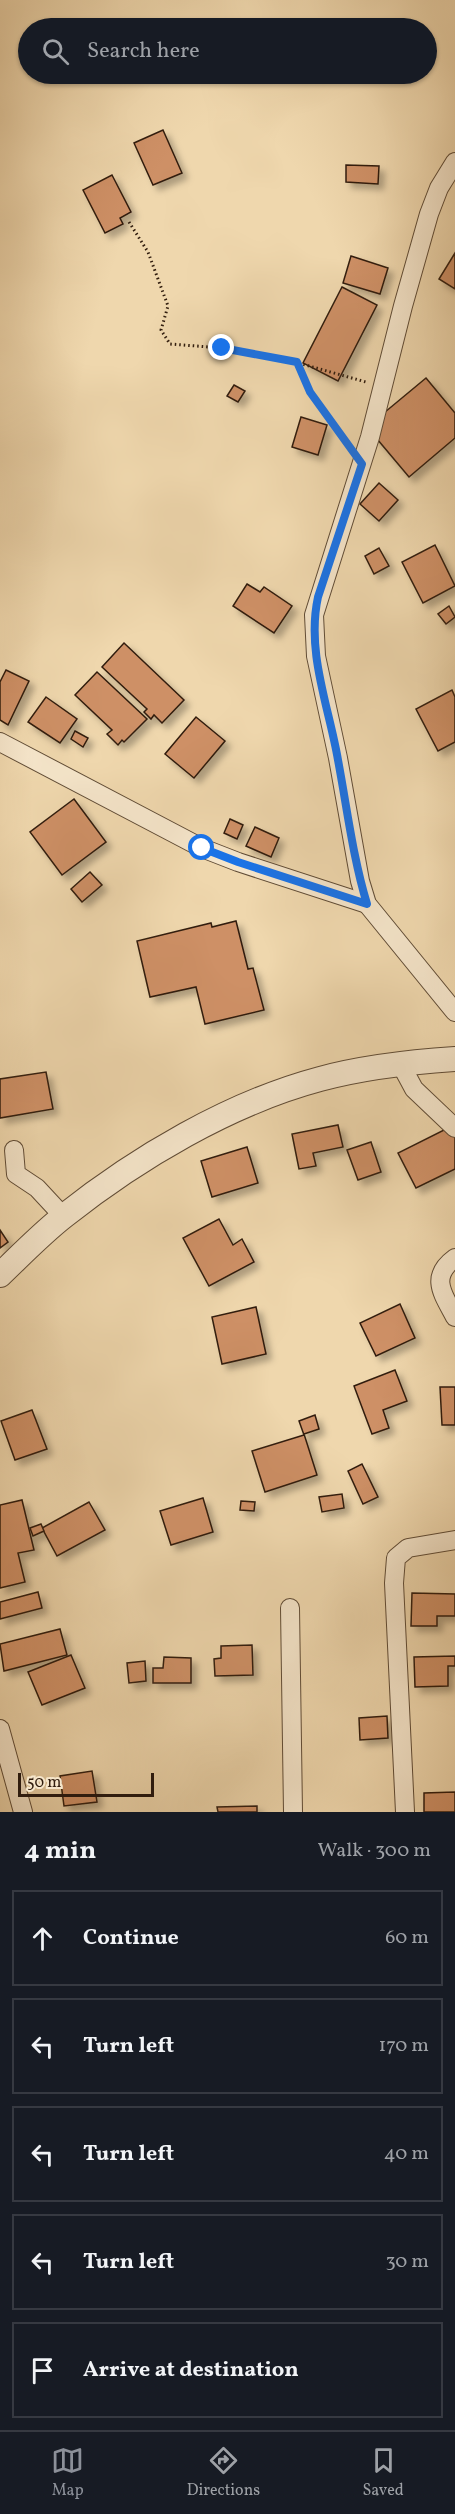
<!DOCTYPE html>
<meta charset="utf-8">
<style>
:root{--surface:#171b24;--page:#242831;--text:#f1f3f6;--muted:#9ea1a6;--line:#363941;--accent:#8c9099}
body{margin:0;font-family:Vollkorn,serif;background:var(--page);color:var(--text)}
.scale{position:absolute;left:18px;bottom:15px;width:136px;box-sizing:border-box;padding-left:6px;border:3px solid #311d0e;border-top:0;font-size:16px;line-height:21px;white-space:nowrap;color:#311d0e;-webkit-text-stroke:4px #f5e5ca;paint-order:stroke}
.stop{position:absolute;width:18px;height:18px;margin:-14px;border:4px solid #1a73e8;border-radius:50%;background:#fff}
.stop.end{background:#1a73e8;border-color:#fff;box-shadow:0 2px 6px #0008}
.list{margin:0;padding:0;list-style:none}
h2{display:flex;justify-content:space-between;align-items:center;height:78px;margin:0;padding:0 24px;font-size:26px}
h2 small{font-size:20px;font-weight:400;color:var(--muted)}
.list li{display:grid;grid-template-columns:39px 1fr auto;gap:18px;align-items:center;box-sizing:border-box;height:96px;margin:0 12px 12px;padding:0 12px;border:2px solid var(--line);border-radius:0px}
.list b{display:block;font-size:22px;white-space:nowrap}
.list em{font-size:20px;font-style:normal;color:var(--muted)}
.icon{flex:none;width:33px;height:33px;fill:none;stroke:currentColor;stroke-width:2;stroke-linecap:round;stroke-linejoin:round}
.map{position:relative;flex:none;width:455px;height:1812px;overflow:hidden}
.search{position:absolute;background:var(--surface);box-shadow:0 2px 4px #0004;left:18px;right:18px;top:18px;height:66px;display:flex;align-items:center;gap:15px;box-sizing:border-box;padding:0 21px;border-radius:33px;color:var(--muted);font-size:22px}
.sheet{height:618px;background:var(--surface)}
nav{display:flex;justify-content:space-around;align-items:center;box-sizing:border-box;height:84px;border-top:2px solid var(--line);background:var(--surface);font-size:16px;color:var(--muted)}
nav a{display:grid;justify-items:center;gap:3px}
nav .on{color:var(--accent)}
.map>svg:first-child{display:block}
.building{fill:#ce9066;stroke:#311d0e;stroke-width:1.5;filter:url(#shadow)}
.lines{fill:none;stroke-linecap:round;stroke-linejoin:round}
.minor-casing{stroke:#604c36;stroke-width:20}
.tertiary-casing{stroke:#604c36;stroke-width:26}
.path{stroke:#311d0e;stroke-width:3;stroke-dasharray:1.5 3;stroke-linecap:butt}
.minor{stroke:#f5e5ca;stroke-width:18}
.tertiary{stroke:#f5e5ca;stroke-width:24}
.route{stroke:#1a73e8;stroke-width:8}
</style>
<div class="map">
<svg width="455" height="1812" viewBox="0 0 455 1812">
<defs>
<filter id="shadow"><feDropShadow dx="5.5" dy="5.5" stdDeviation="3" flood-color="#0004"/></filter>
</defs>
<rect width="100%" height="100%" fill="#efd7ad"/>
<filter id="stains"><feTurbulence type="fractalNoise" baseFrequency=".00333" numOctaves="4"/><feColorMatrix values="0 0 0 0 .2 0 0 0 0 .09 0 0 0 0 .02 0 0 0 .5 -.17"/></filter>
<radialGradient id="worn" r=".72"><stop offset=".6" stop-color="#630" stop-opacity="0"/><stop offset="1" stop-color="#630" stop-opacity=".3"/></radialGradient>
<!-- building -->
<g class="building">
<polygon points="163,130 182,173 153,185 134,143"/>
<polygon points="346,165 379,166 378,184 346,182"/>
<polygon points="112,175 131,212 120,218 123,224 105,233 83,190"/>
<polygon points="455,253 455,289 439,279"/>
<polygon points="351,256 388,268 380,294 343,283"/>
<polygon points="342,287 377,305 338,381 303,363"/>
<polygon points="426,378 455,413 455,438 409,477 367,427"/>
<polygon points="234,385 245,391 238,402 227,396"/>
<polygon points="301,417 327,425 318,455 292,447"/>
<polygon points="379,483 398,500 379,521 360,504"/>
<polygon points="435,545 455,586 423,603 402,562"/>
<polygon points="379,548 389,566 374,574 365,556"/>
<polygon points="247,584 260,592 264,587 292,606 274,633 233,606"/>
<polygon points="449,606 455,617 446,624 438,614"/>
<polygon points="124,643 184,700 162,723 154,715 151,719 144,712 147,709 102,667"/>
<polygon points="6,670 29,681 8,725 0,720 0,682"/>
<polygon points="97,672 147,719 124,742 122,740 118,745 107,734 112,730 75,695"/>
<polygon points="452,690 455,697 455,742 438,751 416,709"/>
<polygon points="46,697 77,719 60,743 28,722"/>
<polygon points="196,717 225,741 194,778 165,754"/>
<polygon points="75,731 88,738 83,747 71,739"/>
<polygon points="74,799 106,842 62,875 30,832"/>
<polygon points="230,819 243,825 237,839 224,833"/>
<polygon points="255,827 279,838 271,857 246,846"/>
<polygon points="90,872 102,885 82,902 71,889"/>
<polygon points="236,921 248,969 253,968 264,1010 205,1024 196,987 150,997 137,941 211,923 212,927"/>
<polygon points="46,1072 53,1109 0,1118 0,1079"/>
<polygon points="338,1125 343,1147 313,1153 316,1166 299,1169 292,1134"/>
<polygon points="452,1126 455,1131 455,1169 416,1188 398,1153"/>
<polygon points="371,1142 381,1172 358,1180 347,1150"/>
<polygon points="247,1147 258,1183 212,1197 201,1161"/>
<polygon points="219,1219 233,1245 242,1239 254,1262 209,1286 183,1238"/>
<polygon points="0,1230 8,1242 0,1248"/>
<polygon points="400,1304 415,1338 376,1356 360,1323"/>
<polygon points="256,1307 266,1354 222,1364 212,1317"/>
<polygon points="395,1370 407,1401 383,1410 389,1428 372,1434 354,1386"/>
<polygon points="440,1387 455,1387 455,1425 442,1425"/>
<polygon points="32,1410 47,1449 15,1460 1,1421"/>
<polygon points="315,1415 319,1429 304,1434 317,1475 265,1492 252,1451 304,1435 299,1421"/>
<polygon points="362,1464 378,1497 363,1504 348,1471"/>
<polygon points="342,1494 344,1508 322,1512 319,1497"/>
<polygon points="203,1498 213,1532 171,1545 160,1511"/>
<polygon points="22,1500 34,1550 18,1553 25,1582 0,1588 0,1505"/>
<polygon points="241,1501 255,1502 254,1511 240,1510"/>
<polygon points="89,1502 105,1530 57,1556 42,1528"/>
<polygon points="41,1524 44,1531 33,1536 30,1528"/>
<polygon points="38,1592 42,1608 0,1619 0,1602"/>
<polygon points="412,1593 455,1594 455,1616 437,1616 437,1626 411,1626"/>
<polygon points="60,1629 67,1655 4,1671 0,1644"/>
<polygon points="252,1645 253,1675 215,1676 214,1659 221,1658 221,1646"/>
<polygon points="71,1655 85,1688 42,1705 28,1672"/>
<polygon points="455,1656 455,1666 448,1666 448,1686 415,1687 414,1657"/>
<polygon points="164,1657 191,1658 191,1683 153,1683 153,1668 163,1668"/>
<polygon points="145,1661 146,1681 129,1683 127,1663"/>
<polygon points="387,1716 388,1738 360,1740 359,1718"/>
<polygon points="92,1771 97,1802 64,1806 60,1776"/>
<polygon points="455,1792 455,1812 424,1812 424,1793"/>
<polygon points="257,1806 257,1812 218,1812 217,1807"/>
</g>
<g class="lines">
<defs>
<g id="minor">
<polyline points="455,162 439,188 429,214 403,306 370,437 314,615 316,656 338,758 360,881 367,904 455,1012"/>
<polyline points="0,742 202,848 238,862 367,904"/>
<polyline points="400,1063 414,1089 455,1128"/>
<polyline points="14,1150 16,1174 37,1188 63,1216"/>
<path d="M455,1258C429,1277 443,1294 455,1317"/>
<polyline points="290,1608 293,1812"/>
<polyline points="0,1729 23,1812"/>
<polyline points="405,1812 394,1583 396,1558 408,1548 455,1540"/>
</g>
<path id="tertiary" d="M0,1275C21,1255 41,1234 64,1216C137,1158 230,1103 320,1079C364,1067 410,1062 455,1059"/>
</defs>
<!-- minor casing -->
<use href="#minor" class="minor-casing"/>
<!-- tertiary casing -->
<use href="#tertiary" class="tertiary-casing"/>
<!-- path -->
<g class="path">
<polyline points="129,222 148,252 168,306 161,330 170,344 222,348 277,357 366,382"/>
<polyline points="297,363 310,392 349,446"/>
</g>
<!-- minor -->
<use href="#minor" class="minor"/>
<!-- tertiary -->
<use href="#tertiary" class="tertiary"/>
</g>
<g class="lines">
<!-- route -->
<path class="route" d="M202,848L238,862L367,904C353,858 347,808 338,760C329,707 306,652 318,597L362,464L310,392L297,362L222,348"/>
</g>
<rect width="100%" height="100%" filter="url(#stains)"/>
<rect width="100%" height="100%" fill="url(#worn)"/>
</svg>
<div class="scale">50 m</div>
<div class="stop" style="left:202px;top:848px"></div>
<div class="stop end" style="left:222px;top:348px"></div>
<div class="search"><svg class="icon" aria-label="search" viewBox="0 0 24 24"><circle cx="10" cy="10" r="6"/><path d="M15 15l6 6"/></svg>Search here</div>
</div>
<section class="sheet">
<h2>4 min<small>Walk · 300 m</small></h2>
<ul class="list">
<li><svg class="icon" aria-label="ahead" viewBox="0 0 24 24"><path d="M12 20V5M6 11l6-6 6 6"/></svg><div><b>Continue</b></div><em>60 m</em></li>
<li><svg class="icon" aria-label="left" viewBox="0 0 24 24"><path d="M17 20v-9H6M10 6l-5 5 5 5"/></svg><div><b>Turn left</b></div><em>170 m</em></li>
<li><svg class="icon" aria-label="left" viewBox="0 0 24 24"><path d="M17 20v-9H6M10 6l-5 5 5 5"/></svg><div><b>Turn left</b></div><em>40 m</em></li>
<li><svg class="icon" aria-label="left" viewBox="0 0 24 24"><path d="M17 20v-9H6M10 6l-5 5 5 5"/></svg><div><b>Turn left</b></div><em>30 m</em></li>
<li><svg class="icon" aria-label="arrive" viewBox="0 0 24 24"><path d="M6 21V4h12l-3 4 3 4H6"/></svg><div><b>Arrive at destination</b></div></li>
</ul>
</section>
<nav>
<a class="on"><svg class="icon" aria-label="map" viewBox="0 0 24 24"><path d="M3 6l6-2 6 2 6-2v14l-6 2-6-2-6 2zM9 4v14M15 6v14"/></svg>Map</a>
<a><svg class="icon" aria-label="directions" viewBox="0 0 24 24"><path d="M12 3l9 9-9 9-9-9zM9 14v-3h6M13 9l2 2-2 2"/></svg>Directions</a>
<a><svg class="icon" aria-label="saved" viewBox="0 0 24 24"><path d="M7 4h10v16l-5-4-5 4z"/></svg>Saved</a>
</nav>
